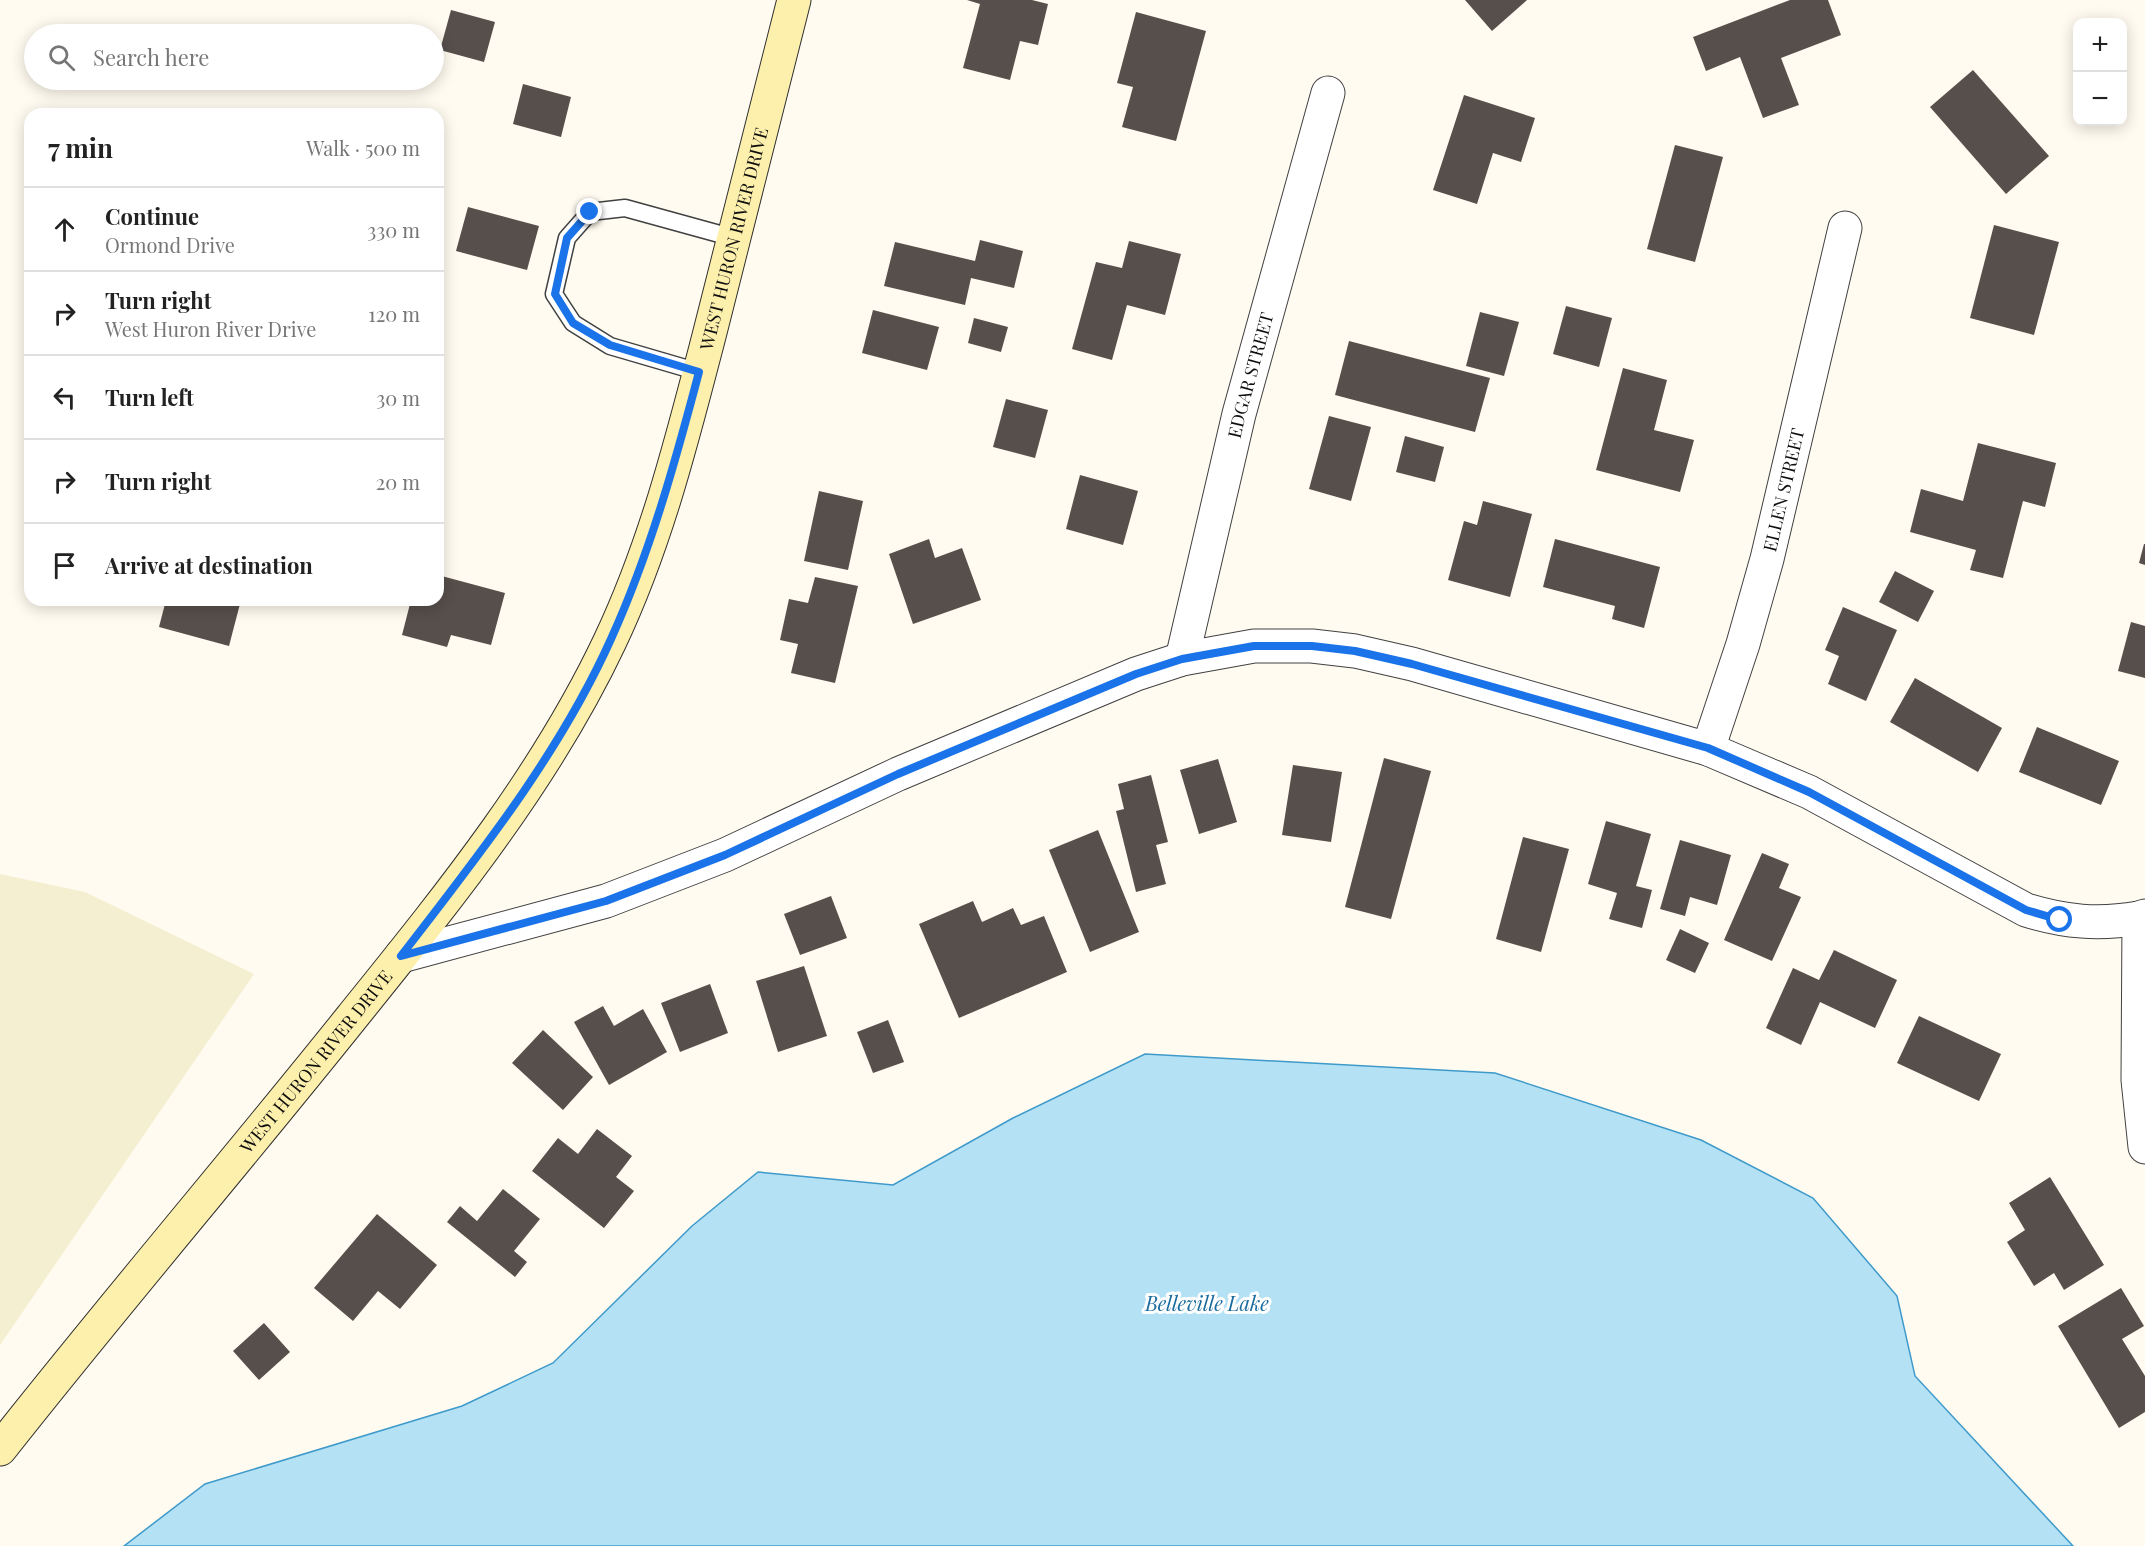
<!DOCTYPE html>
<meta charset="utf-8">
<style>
:root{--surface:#fff;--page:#f2f2f2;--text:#222;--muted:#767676;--line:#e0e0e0}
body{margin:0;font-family:"Playfair Display",serif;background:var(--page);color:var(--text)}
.controls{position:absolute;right:18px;top:18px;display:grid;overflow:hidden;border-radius:12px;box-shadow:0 3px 15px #0003}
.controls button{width:54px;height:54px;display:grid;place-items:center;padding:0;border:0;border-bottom:2px solid var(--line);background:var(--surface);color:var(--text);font:30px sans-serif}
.stop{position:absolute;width:18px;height:18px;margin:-14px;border:4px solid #1a73e8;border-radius:50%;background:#fff}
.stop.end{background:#1a73e8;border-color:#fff;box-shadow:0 2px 6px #0008}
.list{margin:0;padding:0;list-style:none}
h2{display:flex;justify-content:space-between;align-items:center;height:78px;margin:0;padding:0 24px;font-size:26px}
h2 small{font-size:20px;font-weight:400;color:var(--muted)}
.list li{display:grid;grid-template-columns:39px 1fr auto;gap:18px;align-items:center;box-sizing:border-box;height:84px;padding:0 24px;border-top:2px solid var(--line)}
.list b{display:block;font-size:22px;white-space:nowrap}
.list p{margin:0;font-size:20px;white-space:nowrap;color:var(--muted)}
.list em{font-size:20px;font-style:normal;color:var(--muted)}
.icon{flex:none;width:33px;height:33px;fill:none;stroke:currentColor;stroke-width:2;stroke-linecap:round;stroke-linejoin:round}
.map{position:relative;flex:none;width:2145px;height:1546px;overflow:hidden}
.search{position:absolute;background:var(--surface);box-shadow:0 3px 15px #0003;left:24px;top:24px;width:420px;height:66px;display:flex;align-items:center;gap:15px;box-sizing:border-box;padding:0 21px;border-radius:33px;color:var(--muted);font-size:22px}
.panel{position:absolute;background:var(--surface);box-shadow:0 3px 15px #0003;left:24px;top:108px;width:420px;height:498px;border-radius:18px}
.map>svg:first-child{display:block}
.farmland{fill:#f4efd0}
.water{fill:#b5e1f5;stroke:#3e9aca;stroke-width:1.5}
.building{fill:#574f4b}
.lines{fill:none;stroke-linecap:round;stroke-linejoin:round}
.lane-casing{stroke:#414141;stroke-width:19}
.street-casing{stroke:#414141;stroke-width:35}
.secondary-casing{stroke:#303030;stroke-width:35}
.lane{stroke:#fff;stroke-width:16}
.street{stroke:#fff;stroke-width:33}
.secondary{stroke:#fdf0ac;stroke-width:33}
.route{stroke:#1a73e8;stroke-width:8}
.labels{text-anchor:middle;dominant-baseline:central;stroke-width:6;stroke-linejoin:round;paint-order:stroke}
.street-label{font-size:18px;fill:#0e0e0e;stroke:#fff}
.water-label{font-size:20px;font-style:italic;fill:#1a6b9e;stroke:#fff}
</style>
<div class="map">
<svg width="2145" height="1546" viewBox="0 0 2145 1546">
<rect width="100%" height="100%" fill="#fffbf0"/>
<!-- farmland -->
<polygon class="farmland" points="0,874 85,892 254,974 0,1345"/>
<!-- water -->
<polygon class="water" points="1145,1054 1495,1073 1701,1140 1813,1198 1897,1296 1915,1376 2073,1546 124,1546 205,1484 462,1406 553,1363 692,1226 758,1172 893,1185 1013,1118"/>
<!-- building -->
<g class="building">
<polygon points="967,0 1032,0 1048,4 1038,45 1020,41 1010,80 963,68 980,4"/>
<polygon points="1465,0 1527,0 1492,31"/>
<polygon points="1790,0 1828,0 1841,35 1781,58 1799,105 1763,118 1740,57 1706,71 1693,37"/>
<polygon points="451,10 495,22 484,62 440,50"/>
<polygon points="1136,12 1206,31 1176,141 1122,127 1133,87 1117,83"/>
<polygon points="1973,70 2049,156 2006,194 1930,107"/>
<polygon points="523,84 571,97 561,137 513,124"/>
<polygon points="1464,95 1535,118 1521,162 1493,153 1477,204 1433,190"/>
<polygon points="1675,145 1723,157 1695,262 1647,249"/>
<polygon points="468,207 539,226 527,270 456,251"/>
<polygon points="1994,225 2059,242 2034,335 1970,318"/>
<polygon points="980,240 1023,251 1014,288 971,278 965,305 884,286 895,242 975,261"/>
<polygon points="1129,241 1181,254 1165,315 1127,305 1112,360 1072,349 1096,262 1122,268"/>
<polygon points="1566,306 1612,318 1599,367 1553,354"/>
<polygon points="873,310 939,327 927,370 862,353"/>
<polygon points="1480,312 1519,322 1504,376 1466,366"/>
<polygon points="974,318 1008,327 1001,352 968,343"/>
<polygon points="1349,341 1490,378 1475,432 1335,395"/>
<polygon points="1623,368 1667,380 1654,430 1694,440 1680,492 1596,470"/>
<polygon points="1006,399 1048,410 1035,458 993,447"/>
<polygon points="1329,416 1371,427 1351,501 1309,489"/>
<polygon points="1405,436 1444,447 1435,482 1396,472"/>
<polygon points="1978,443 2056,463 2045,507 2023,501 2003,578 1970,570 1976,550 1910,532 1921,489 1963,501"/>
<polygon points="1080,475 1138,491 1123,545 1066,529"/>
<polygon points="819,491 863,501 848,570 804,561"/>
<polygon points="1483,501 1532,514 1510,597 1448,580 1464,521 1477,525"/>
<polygon points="929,539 935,558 962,548 981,600 913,624 889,554"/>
<polygon points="1555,539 1660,567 1644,628 1612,619 1615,606 1543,587"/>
<polygon points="2144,544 2145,544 2145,565 2139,563"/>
<polygon points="1895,571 1934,591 1918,622 1879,602"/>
<polygon points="438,575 505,593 491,645 451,635 447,647 402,635 411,600 438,600"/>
<polygon points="815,577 858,586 835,683 791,673 798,644 780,640 789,599 808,603"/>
<polygon points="166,600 241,600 229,646 159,627"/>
<polygon points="1843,607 1897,630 1866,701 1828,684 1839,656 1825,650"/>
<polygon points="2131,622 2145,626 2145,678 2118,671"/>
<polygon points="1915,678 2002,728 1978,772 1890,722"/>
<polygon points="2037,727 2119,761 2101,805 2019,772"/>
<polygon points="1384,758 1431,771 1391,919 1345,907"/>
<polygon points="1218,759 1237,822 1199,834 1180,770"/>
<polygon points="1293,765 1342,772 1331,842 1282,835"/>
<polygon points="1151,775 1168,842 1156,845 1166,884 1136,892 1116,811 1124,809 1118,784"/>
<polygon points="1606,821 1651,834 1636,886 1652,890 1642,928 1609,919 1617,893 1588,884"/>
<polygon points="1098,830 1139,932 1090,952 1049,850"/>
<polygon points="1523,837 1569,849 1541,952 1496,939"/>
<polygon points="1680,840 1731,855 1717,905 1690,897 1685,916 1660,909"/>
<polygon points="1762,853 1789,864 1779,888 1801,897 1772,961 1724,940"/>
<polygon points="831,896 847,938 800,955 784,914"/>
<polygon points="973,901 982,922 1013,908 1021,925 1044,916 1067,972 959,1018 919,924"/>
<polygon points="1680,929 1709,943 1695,973 1666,960"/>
<polygon points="1834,950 1897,980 1875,1028 1820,1002 1801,1045 1766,1028 1793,968 1819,980"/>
<polygon points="804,966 827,1036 778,1052 756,981"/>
<polygon points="710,984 728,1033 680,1052 661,1003"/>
<polygon points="603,1006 614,1026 643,1009 667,1052 609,1085 574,1022"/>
<polygon points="1919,1016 2001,1054 1979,1101 1897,1063"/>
<polygon points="888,1020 904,1062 873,1073 857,1032"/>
<polygon points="543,1030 593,1077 563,1110 512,1063"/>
<polygon points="597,1129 632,1156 616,1177 634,1191 604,1228 532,1171 558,1138 578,1154"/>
<polygon points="2050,1177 2104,1265 2064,1290 2054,1273 2034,1286 2007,1242 2025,1230 2009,1203"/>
<polygon points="503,1189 540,1219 514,1251 527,1262 515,1277 447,1222 460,1206 477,1221"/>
<polygon points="377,1214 437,1265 400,1309 378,1291 353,1321 314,1288"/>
<polygon points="2121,1288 2144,1326 2122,1339 2145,1376 2145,1412 2119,1428 2058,1326"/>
<polygon points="264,1323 290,1352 259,1380 233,1351"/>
</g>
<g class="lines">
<defs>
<polyline id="lane" points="699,372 610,346 573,323 554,294 567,238 590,212 625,208 734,238"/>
<g id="street">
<path id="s1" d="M1182,659L1239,414L1328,93"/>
<path id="s2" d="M1708,749L1743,644L1767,559L1845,228"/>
<polyline points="2145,916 2139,918 2138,1080 2145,1147"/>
<path d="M401,956L606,901L725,855L898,774L1136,674L1182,659L1254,646H1312L1355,651L1412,664L1708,749L1809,792L2026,910C2065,922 2098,925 2139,918"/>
</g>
<g id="secondary">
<path id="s3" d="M0,1449C115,1303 236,1162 352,1017C447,899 545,779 610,641C656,544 682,440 709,336C737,224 766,112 794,0"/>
</g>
</defs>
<!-- lane casing -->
<use href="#lane" class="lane-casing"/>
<!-- street casing -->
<use href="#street" class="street-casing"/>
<!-- secondary casing -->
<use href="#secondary" class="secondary-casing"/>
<!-- lane -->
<use href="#lane" class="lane"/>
<!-- street -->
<use href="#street" class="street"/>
<!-- secondary -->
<use href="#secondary" class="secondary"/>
</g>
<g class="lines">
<!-- route -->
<path class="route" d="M590,212L567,238L555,294L573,323L610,345L699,372C675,463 650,553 611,639C559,755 478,856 401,956L606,901L725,855L898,774L1136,674L1182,659L1254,646H1312L1355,651L1412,664L1708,748L1809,792L2026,910L2060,920"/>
</g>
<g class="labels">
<!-- street labels -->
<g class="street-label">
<text stroke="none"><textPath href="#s3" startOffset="1436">WEST HURON RIVER DRIVE</textPath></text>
<text stroke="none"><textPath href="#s1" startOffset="292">EDGAR STREET</textPath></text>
<text stroke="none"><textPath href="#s2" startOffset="270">ELLEN STREET</textPath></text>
<text stroke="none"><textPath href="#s3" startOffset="500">WEST HURON RIVER DRIVE</textPath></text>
</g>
<!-- water labels -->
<g class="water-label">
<text x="1207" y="1302">Belleville Lake</text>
</g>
</g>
</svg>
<div class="controls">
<button>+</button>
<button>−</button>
</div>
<div class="stop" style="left:2060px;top:920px"></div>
<div class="stop end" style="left:590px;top:212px"></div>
<div class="search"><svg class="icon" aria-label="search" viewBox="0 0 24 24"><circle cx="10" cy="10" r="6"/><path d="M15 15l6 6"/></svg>Search here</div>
<section class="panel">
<h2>7 min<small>Walk · 500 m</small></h2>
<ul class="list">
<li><svg class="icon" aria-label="ahead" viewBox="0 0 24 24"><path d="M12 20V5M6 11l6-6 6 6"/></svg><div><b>Continue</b><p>Ormond Drive</p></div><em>330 m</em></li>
<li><svg class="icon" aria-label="right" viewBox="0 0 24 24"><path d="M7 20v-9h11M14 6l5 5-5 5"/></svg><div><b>Turn right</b><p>West Huron River Drive</p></div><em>120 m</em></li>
<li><svg class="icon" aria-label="left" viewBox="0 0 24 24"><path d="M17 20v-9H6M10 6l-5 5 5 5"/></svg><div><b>Turn left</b></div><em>30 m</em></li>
<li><svg class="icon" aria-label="right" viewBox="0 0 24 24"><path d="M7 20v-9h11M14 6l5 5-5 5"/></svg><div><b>Turn right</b></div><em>20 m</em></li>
<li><svg class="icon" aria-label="arrive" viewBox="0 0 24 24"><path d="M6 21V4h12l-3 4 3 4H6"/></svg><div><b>Arrive at destination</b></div></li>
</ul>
</section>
</div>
